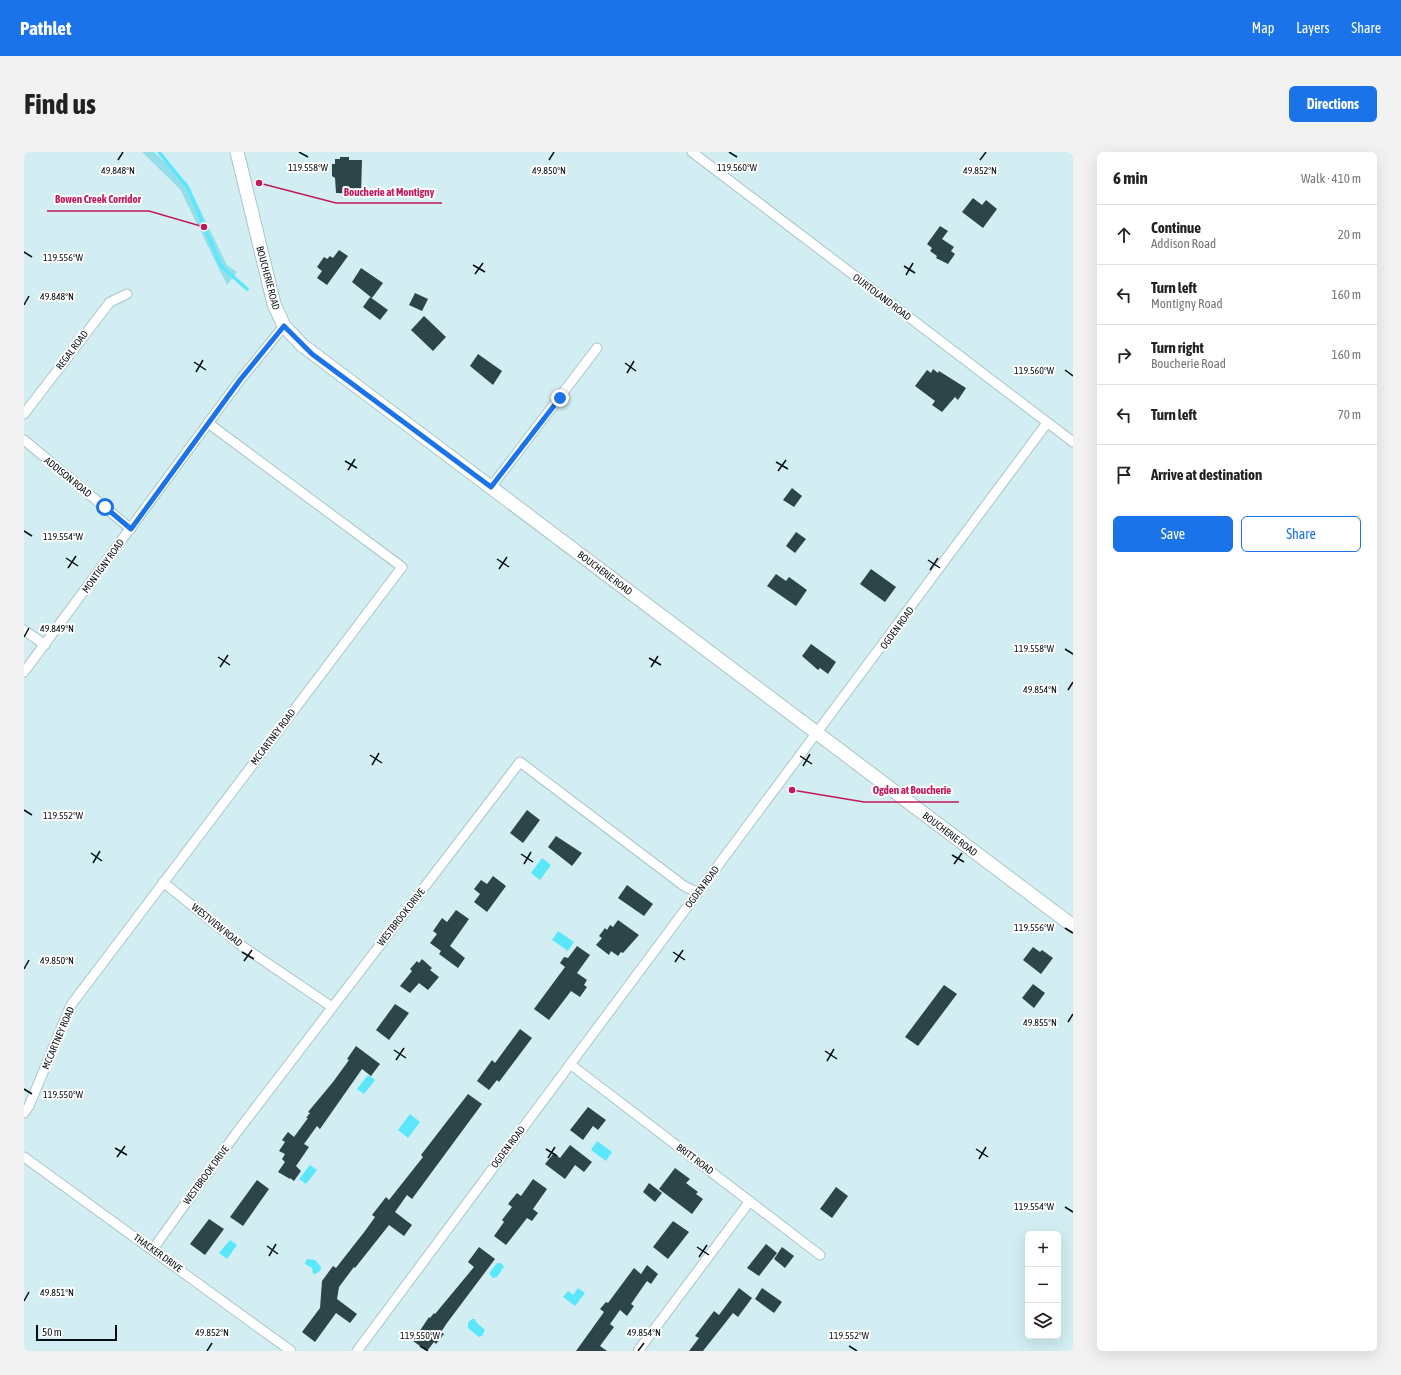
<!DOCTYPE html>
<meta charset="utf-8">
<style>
:root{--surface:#fff;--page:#f2f2f2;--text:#222;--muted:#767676;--line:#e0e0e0;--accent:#1a73e8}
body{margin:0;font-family:"Asap Condensed",sans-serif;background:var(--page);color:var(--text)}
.controls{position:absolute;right:12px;bottom:12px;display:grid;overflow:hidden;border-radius:6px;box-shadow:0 4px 16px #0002}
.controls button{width:36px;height:36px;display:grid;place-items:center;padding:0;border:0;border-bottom:1px solid var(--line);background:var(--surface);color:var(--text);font:20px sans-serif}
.scale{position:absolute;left:12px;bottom:10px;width:81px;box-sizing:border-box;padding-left:4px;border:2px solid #060f11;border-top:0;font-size:11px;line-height:14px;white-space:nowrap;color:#060f11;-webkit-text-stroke:3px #fff;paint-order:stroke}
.stop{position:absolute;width:12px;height:12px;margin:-9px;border:3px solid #1a73e8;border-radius:50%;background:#fff}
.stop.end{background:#1a73e8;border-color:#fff;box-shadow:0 1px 4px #0008}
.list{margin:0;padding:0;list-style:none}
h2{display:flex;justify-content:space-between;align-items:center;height:52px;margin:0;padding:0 16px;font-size:17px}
h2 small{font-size:13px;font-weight:400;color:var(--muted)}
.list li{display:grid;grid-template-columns:26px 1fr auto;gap:12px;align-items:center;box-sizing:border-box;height:60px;padding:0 16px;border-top:1px solid var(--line)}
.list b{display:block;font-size:15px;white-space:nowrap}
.list p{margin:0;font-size:13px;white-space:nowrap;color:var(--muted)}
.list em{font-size:13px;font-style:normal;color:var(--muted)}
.actions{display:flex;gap:8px;padding:12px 16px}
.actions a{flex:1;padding:9px 0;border:1px solid var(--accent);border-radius:6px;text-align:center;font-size:14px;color:var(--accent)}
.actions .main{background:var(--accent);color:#fff}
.icon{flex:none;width:22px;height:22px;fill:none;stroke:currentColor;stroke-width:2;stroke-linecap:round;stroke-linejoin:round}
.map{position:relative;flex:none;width:1049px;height:1199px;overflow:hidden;border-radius:6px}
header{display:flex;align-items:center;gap:24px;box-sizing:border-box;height:56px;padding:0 20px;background:var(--accent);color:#fff}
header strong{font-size:19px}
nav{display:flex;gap:22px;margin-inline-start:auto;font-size:14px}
.intro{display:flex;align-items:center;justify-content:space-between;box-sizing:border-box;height:96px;padding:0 24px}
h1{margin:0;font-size:28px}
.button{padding:10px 18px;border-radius:6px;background:var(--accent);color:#fff;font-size:14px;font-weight:700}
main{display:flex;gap:24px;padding:0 24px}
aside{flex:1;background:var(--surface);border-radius:6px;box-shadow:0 4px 16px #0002}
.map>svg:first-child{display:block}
.green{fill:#93deea}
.water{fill:#5ae7fb}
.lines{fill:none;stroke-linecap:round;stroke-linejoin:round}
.stream{stroke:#5ae7fb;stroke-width:3.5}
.building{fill:#2d4549}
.street-casing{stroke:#a9c5c9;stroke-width:11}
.secondary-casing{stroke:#a9c5c9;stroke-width:15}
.street{stroke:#fff;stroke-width:9}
.secondary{stroke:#fff;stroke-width:13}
.route{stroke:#1a73e8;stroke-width:5}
.ticks{fill:none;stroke:#060f11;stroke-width:1.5}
.labels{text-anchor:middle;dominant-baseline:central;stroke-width:4;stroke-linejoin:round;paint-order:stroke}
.street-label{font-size:10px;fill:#060f11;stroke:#fff}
.ticks-label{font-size:10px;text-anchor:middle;fill:#060f11;stroke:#fff;stroke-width:4;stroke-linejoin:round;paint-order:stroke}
.leader{fill:none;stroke:#c2185b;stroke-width:1.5}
.callout-dot{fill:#c2185b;stroke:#fff;stroke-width:1.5}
.callout-label{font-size:11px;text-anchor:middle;font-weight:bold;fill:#c2185b;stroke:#fff;stroke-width:4;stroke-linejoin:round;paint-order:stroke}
</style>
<header>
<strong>Pathlet</strong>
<nav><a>Map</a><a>Layers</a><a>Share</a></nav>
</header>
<div class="intro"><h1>Find us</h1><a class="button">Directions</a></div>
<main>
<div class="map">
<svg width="1049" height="1199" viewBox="0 0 1049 1199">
<rect width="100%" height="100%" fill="#d2eef3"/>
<!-- green -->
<polygon class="green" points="118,0 130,0 163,31 203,113 213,120 203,133 156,37"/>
<!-- water -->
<g class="water">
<polygon points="518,706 527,713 516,728 507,721"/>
<polygon points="534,779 550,790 544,799 528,788"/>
<polygon points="344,923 351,928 340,942 333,937"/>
<polygon points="386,962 396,970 384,986 374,978"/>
<polygon points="573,989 588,1000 582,1009 567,998"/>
<polygon points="286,1013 293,1018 282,1032 275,1027"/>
<polygon points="206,1088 213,1093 203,1107 195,1101"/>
<path d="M284,1107L291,1108L297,1115C297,1119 293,1122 289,1122L288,1116L281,1112L282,1108Z"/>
<polygon points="473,1111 477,1111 480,1115 473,1125 469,1126 466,1123 466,1120"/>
<polygon points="554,1136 561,1141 551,1154 539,1145 544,1139 549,1143"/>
<polygon points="448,1167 451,1167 452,1170 461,1178 458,1184 455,1185 444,1176 444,1171"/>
</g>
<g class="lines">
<!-- stream -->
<polyline class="stream" points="135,0 164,36 197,114 223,137"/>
</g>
<!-- building -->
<g class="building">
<polygon points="316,5 325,5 325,8 338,8 337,42 312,41 311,26 308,24 308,12 311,12 311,7 316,7"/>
<polygon points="949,46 958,53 962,48 973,57 959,76 938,60"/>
<polygon points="916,74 924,79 918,87 930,95 927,99 931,102 924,112 912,106 913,104 906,99 908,96 903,92"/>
<polygon points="315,98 324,104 303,133 293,126 298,119 293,115 300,105 303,107 306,104 309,106"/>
<polygon points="337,116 359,131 348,146 328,130"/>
<polygon points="391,141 404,147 398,159 385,153"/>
<polygon points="346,145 364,158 356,168 339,155"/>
<polygon points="400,164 422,185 409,199 387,178"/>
<polygon points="454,202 478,219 469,233 446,214"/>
<polygon points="909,217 914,221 915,219 942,236 934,248 931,245 918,260 908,253 911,249 891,234 903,218 907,221"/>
<polygon points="768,336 778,344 770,355 759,348"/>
<polygon points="772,380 782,387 771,401 762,394"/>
<polygon points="847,417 872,435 861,450 836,432"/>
<polygon points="752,422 762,429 765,425 783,438 772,454 743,434"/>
<polygon points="787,492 812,510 804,522 796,516 794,518 778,504"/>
<polygon points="503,658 516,668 499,691 486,681"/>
<polygon points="532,684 558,701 548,714 524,695"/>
<polygon points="469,724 482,734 463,760 450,750 456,742 450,737 457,728 463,732"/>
<polygon points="603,733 629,752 620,764 594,746"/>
<polygon points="432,758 445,767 426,794 441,806 434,816 415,802 417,799 406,791 413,782 409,779 418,766 423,770"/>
<polygon points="594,768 615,783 599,801 597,800 594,804 587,799 585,803 572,793 578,786 575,784 581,776 583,778 586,773 589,775"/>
<polygon points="553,794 566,803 553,821 563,828 560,833 563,835 556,845 547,839 525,868 510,857 541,815 536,811 540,805 544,806"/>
<polygon points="1009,795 1016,800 1018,798 1029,806 1017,822 999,808"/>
<polygon points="398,807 408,816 406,818 415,825 404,838 395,831 386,841 376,834 388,819 386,817 393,809 395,811"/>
<polygon points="1009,832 1021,841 1010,856 998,846"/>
<polygon points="920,833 933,842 894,894 881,885"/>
<polygon points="371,852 385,861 365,888 352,878"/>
<polygon points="496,877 508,886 475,930 473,928 465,938 453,929 468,908 471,911"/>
<polygon points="332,894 356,912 347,924 338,917 296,977 293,974 280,992 285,995 272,1014 277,1019 270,1029 266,1026 266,1027 254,1020 261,1010 258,1007 261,1002 255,999 261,990 258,988 264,980 270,985 284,966 282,966 286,961 284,960 309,930 325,908 323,907"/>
<polygon points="444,942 458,952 388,1047 383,1043 371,1060 388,1073 380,1084 365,1073 331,1116 330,1115 315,1135 313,1147 333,1162 326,1171 312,1161 291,1190 278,1180 296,1156 298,1129 309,1114 312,1116 341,1079 351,1065 348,1063 362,1045 365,1048 399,1005 397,1003"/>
<polygon points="564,955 582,968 574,978 569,974 559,988 546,978"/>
<polygon points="546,993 568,1010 560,1020 551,1013 541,1027 521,1012 530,1001 536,1006"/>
<polygon points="651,1016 666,1027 662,1031 674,1040 672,1042 679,1047 668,1062 635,1037"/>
<polygon points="509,1027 523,1037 509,1057 514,1061 508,1069 503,1066 482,1093 470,1084 480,1070 478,1068 488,1055 484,1052 493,1041 497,1044"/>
<polygon points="233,1028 245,1037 219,1074 206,1065"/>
<polygon points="625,1031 638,1041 631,1050 619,1040"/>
<polygon points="812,1035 824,1044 808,1066 796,1057"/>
<polygon points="185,1067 200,1077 181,1103 166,1092"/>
<polygon points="649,1069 665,1080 644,1107 629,1095"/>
<polygon points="742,1092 753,1101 735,1124 723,1116"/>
<polygon points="455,1095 471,1107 423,1171 417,1180 420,1182 412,1192 410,1190 403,1199 389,1189 405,1165 406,1166 410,1161 411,1162 450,1115 444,1110"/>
<polygon points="758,1095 770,1104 761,1116 750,1107"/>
<polygon points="623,1113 634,1122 627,1132 623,1129 607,1152 610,1154 603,1164 596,1158 586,1172 590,1175 576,1194 583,1199 552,1199 580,1160 576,1157 582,1150 584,1151 610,1116 617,1122"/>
<polygon points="715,1136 728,1146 714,1165 709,1161 679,1199 665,1199 675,1186 671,1184 690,1159 695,1163"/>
<polygon points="738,1136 758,1150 750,1161 731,1147"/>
</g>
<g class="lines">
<defs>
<g id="street">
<polyline points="668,0 1049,290"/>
<polyline points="0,262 86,150 103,142"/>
<polyline points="0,288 107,377"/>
<polyline points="467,335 573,196"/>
<polyline points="0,478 21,493"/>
<polyline points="0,520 216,228 260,174"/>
<polyline points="139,730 218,794 308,855"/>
<polyline points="546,912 796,1103"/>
<polyline points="0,961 5,954 47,853 378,415 184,271"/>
<polyline points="0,1005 267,1199"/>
<polyline points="129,1097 213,980 496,610 660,734 674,741"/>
<path d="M333,1199C563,890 795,582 1023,271"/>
<polyline points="614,1199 726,1049"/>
</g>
<polyline id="secondary" points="213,0 250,152 260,174 278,193 1049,774"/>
</defs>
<!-- street casing -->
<use href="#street" class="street-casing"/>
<!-- secondary casing -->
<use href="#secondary" class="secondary-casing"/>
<!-- street -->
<use href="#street" class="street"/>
<!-- secondary -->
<use href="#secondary" class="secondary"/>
</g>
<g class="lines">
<!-- route -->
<polyline class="route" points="81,355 107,377 216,228 260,174 288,202 467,335 536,246"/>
</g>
<!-- ticks -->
<path class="ticks" d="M275,0L284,5M705,0L713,5M94,8L99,0M525,8L530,0M956,8L962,0M0,100L8,105M449,113L461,120M880,114L891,121M451,122L459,111M882,123L889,111M0,153L5,144M170,210L182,218M601,211L612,219M1041,218L1049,224M172,220L179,208M603,221L610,209M321,309L333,316M752,310L764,317M324,318L331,307M754,319L762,308M0,379L8,384M42,406L54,414M473,407L485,415M904,408L916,416M44,416L52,404M475,417L483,405M906,418L914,406M0,485L5,476M1041,497L1049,502M194,505L206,513M625,506L637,513M196,515L204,503M627,515L634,504M1044,538L1049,530M346,603L358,611M776,604L788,612M348,613L355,601M779,614L786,602M0,658L8,663M67,701L78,709M497,702L509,710M928,703L940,710M69,711L76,699M500,712L507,700M930,712L938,701M1041,776L1049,781M218,800L230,807M649,800L661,808M220,809L228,798M651,810L659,798M0,817L5,808M1044,870L1049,862M370,898L382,906M801,899L813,907M372,908L380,896M803,909L810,897M0,937L8,942M91,996L103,1003M522,997L533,1004M952,997L964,1005M93,1005L101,994M524,1006L531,995M955,1007L962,995M1041,1055L1049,1060M243,1094L254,1102M673,1095L685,1103M245,1104L252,1092M675,1105L683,1093M0,1149L5,1140M396,1194L404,1199M825,1194L833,1199M183,1199L188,1191M614,1199L620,1191"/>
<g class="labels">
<!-- street labels -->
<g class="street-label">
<text transform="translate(244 126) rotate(75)">BOUCHERIE ROAD</text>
<text transform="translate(858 145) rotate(37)">OURTOLAND ROAD</text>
<text transform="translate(48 198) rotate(-53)">REGAL ROAD</text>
<text transform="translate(44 325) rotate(39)">ADDISON ROAD</text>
<text transform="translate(79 414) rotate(-54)">MONTIGNY ROAD</text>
<text transform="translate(581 421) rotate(37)">BOUCHERIE ROAD</text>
<text transform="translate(873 476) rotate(-54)">OGDEN ROAD</text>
<text transform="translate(249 585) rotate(-53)">MCCARTNEY ROAD</text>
<text transform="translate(926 682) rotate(37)">BOUCHERIE ROAD</text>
<text transform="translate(678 735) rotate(-53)">OGDEN ROAD</text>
<text transform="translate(377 765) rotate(-52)">WESTBROOK DRIVE</text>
<text transform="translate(193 773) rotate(39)">WESTVIEW ROAD</text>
<text transform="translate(34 886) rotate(-67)">MCCARTNEY ROAD</text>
<text transform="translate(484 995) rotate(-53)">OGDEN ROAD</text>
<text transform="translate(671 1007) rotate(37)">BRITT ROAD</text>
<text transform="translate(182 1023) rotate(-54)">WESTBROOK DRIVE</text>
<text transform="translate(134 1101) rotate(36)">THACKER DRIVE</text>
</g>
</g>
<g class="ticks-label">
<text x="284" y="19">119.558°W</text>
<text x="713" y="19">119.560°W</text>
<text x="94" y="22">49.848°N</text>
<text x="525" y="22">49.850°N</text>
<text x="956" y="22">49.852°N</text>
<text x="39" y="109">119.556°W</text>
<text x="33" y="148">49.848°N</text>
<text x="1010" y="222">119.560°W</text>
<text x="39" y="388">119.554°W</text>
<text x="33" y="480">49.849°N</text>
<text x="1010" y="500">119.558°W</text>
<text x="1016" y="541">49.854°N</text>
<text x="39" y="667">119.552°W</text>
<text x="1010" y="779">119.556°W</text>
<text x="33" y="812">49.850°N</text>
<text x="1016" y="874">49.855°N</text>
<text x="39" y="946">119.550°W</text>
<text x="1010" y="1058">119.554°W</text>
<text x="33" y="1144">49.851°N</text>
<text x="188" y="1184">49.852°N</text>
<text x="620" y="1184">49.854°N</text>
<text x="396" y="1187">119.550°W</text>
<text x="825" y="1187">119.552°W</text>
</g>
<!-- callouts -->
<path class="leader" d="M235 31L312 51H418M180 75L125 59H23M768 638L840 650H935"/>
<g class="callout-dot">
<circle cx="235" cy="31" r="4"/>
<circle cx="180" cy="75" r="4"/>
<circle cx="768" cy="638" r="4"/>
</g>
<g class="callout-label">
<text x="365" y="44">Boucherie at Montigny</text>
<text x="74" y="51">Bowen Creek Corridor</text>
<text x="888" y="642">Ogden at Boucherie</text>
</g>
</svg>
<div class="controls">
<button>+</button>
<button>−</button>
<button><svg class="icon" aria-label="layers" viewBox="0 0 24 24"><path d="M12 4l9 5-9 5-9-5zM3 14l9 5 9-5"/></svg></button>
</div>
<div class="scale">50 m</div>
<div class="stop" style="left:81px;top:355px"></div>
<div class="stop end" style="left:536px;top:246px"></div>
</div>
<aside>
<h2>6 min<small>Walk · 410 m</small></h2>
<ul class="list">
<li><svg class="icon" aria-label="ahead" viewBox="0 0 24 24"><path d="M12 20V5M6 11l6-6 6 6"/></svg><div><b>Continue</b><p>Addison Road</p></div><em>20 m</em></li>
<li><svg class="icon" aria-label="left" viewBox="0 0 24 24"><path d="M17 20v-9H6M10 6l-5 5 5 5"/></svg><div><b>Turn left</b><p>Montigny Road</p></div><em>160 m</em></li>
<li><svg class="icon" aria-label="right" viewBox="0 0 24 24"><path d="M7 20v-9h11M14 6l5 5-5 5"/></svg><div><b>Turn right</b><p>Boucherie Road</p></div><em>160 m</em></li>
<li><svg class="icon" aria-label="left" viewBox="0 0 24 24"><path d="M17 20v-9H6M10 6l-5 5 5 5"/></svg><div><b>Turn left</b></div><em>70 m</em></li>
<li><svg class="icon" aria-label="arrive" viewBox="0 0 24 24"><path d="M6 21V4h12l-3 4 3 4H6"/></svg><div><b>Arrive at destination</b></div></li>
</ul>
<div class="actions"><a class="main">Save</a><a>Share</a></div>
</aside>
</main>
